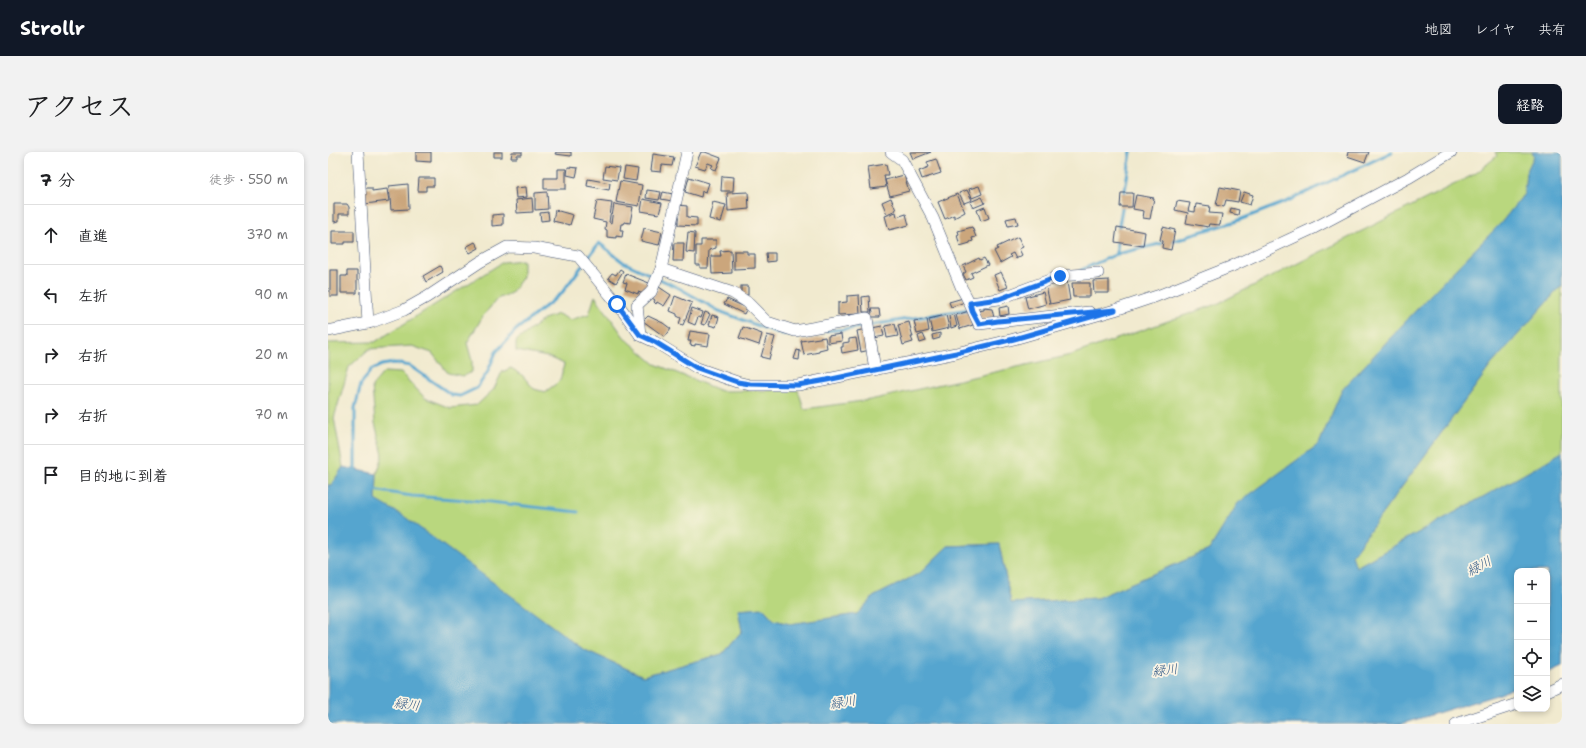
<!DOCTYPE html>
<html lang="ja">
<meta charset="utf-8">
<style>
:root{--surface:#fff;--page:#f2f2f2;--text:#202124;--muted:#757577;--line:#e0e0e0;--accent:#111827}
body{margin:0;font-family:"Shantell Sans","Klee One",sans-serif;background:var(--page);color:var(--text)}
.controls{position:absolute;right:12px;bottom:12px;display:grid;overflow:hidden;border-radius:8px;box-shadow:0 2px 6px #0003}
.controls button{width:36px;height:36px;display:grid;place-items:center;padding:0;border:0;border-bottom:1px solid var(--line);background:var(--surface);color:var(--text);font:20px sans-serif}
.stop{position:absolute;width:12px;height:12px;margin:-9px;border:3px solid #1a73e8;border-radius:50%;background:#fff}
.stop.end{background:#1a73e8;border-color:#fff;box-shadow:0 1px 4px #0008}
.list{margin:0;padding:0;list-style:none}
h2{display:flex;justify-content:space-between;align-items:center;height:52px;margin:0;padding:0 16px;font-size:17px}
h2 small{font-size:13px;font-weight:400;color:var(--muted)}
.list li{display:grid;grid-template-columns:26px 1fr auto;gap:12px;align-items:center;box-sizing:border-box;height:60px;padding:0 16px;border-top:1px solid var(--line)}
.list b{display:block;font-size:15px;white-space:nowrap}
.list em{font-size:13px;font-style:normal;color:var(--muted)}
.icon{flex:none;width:22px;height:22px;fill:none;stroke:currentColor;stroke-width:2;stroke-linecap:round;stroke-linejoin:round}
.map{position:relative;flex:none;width:1234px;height:572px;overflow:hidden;border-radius:8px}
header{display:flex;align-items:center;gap:24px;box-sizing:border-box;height:56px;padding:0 20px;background:var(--accent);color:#fff}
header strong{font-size:19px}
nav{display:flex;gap:22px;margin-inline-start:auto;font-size:14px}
.intro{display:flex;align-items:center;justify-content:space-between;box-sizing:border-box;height:96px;padding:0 24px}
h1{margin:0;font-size:28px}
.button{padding:10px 18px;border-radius:8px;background:var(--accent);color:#fff;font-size:14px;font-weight:700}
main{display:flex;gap:24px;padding:0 24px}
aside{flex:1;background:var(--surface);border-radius:8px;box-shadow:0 2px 6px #0003}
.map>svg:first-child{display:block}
.green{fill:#b9d77e;stroke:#6a836e}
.water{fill:#55a5cf;stroke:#386a96}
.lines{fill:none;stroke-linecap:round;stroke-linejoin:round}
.stream{stroke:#55a5cf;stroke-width:3}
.building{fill:#cba67c}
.minor-casing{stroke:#3b4b6f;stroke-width:12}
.minor{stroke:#fff;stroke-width:11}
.route{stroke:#1a73e8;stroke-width:5}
.labels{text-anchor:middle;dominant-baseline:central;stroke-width:3.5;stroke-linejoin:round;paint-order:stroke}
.water-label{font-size:13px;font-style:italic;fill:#2f5886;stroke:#fcf5e5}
</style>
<header>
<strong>Strollr</strong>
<nav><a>地図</a><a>レイヤ</a><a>共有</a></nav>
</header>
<div class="intro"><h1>アクセス</h1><a class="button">経路</a></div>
<main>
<aside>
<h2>7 分<small>徒歩 · 550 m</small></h2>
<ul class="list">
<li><svg class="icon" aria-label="ahead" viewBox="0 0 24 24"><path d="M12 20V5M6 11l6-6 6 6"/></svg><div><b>直進</b></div><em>370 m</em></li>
<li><svg class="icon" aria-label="left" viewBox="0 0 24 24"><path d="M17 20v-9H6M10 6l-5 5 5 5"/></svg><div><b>左折</b></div><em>90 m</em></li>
<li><svg class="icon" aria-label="right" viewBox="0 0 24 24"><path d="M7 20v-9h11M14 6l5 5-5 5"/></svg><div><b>右折</b></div><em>20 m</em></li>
<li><svg class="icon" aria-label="right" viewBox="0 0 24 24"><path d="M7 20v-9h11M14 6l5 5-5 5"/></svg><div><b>右折</b></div><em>70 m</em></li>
<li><svg class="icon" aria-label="arrive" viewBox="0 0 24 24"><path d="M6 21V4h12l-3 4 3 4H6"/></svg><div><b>目的地に到着</b></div></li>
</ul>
</aside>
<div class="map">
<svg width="1234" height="572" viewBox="0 0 1234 572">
<rect width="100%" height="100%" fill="#fcf5e5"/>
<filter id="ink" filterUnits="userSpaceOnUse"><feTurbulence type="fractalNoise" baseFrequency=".025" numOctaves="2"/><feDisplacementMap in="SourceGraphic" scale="8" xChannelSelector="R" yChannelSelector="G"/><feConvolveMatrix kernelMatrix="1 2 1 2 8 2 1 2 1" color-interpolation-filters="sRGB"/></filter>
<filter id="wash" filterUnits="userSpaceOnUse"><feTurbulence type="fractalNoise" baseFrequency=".012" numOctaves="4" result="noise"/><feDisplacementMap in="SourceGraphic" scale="16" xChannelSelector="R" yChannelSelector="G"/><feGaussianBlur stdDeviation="0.9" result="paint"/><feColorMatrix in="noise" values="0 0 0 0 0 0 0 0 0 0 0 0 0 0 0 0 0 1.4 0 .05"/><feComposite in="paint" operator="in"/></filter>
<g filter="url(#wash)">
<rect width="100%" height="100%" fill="#f1eacf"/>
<!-- green -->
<g class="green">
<polygon points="1167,0 1204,0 1206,4 1198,21 1196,42 1173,71 1104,141 1014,238 991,292 911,351 881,398 769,446 683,451 671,392 620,394 592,421 545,445 529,462 462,472 446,468 435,456 410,458 414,479 394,502 315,524 255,497 48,348 49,322 55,303 47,271 44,234 56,220 73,221 97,246 122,256 149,253 166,237 174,220 183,216 194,223 206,237 217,240 232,229 236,212 220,205 188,199 188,189 216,167 230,162 242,168 261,162 267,144 296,185 327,212 393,239 470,238 476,257 542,248 743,203 889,152 1147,22 1169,4"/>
<polygon points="195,108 195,125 183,141 169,147 155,164 139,191 144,209 144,220 135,224 120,221 104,201 84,194 41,197 21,215 6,266 15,315 3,333 0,335 0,191 47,190 175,110"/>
<polygon points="1234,133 1234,300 1209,315 1028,415 1024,403 1163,213"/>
</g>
<!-- water -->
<polygon class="water" points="1204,0 1234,0 1234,133 1163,213 1024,403 1028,415 1209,315 1234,300 1234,514 1219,521 1219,419 1189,419 1189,534 1172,542 1073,572 0,572 0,333 3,333 15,315 49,322 48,348 77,365 255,497 315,524 394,502 414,479 410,458 435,456 446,468 462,472 529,462 545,445 592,421 620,394 671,392 683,451 769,446 881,398 910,351 991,292 1014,238 1104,141 1173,71 1196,42 1198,21 1206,4"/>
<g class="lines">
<!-- stream -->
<g class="stream">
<polyline points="796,44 803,0"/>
<polyline points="790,79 795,51"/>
<polyline points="789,102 789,87"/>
<polyline points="257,110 271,91 295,110 351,136 391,159 452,182 462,182"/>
<polyline points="753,118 789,102 857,86 861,83 906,70 958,50 1064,0"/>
<polyline points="543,173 660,154"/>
<polyline points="494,179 521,177 538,174"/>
<polyline points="27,321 27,256 33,232 43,218 54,213 66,211 82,214 124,243 132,244 149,236 159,221 168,200 188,178 233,142 254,114"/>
<polyline points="45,338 84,344 154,349 250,360"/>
</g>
</g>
<g id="blocks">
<!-- building -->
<g class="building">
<polygon points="88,0 103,0 103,10 88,9"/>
<rect x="166" y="0" width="8" height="5"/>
<polygon points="184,0 194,0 194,3 189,3 189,6 183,6"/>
<polygon points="228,0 243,0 243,4 227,2"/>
<polygon points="373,0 377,0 393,6 388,18 383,16 385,13 380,11 377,17 367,14"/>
<polygon points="582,0 603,0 585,7"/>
<polygon points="1020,0 1041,0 1037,10 1019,4"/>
<polygon points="325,2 346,5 344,14 334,13 333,20 323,19"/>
<polygon points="608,7 613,21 594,27 591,19 601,15 599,10"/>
<polygon points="558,12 560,23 556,23 558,35 543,37 540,15"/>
<polygon points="277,14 291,16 289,28 275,26"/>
<polygon points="240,15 250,16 248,25 239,23"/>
<polygon points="297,15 310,17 308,29 295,27"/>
<polygon points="230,17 238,17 238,37 216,37 216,26 230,26"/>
<polygon points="576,23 581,39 562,44 557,28"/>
<polygon points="394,24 406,25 405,39 393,39"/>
<polygon points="361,25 381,31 378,40 374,39 373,45 357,40"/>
<polygon points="91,26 106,26 106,34 98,34 98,39 90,39"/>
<polygon points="260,27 282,31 281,38 259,34"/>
<polygon points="292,29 314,33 311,54 288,50"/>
<polygon points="80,32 81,57 63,58 61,34"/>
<polygon points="651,34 654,42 644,46 641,37"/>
<polygon points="198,35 199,45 188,46 187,36"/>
<polygon points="892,35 912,39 910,50 898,48 896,55 888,53"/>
<polygon points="35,36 44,36 44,39 59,37 61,49 37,52"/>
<polygon points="319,38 333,40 331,48 318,46"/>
<polygon points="639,38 644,48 636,51 631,41"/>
<polygon points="219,40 220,57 207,58 207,41"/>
<polygon points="335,40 345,42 344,49 333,47"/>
<polygon points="420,40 421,57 400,59 399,41"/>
<polygon points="916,40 925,43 922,53 912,50"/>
<polygon points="793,41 805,41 804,55 792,55"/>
<polygon points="629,42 637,60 626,66 626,63 617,67 610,50"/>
<polygon points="808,43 826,46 822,67 815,66 816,59 805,57"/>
<polygon points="654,45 657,51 645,56 642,50"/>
<polygon points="204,46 205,60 189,61 188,48"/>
<polygon points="563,46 568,58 559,62 554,50"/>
<polygon points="315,47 334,51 331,62 313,59"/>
<polygon points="269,49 284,51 281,70 283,71 286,52 305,55 302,71 296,70 295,72 293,72 292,78 295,78 294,85 288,84 288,86 279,85 279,78 277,77 278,70 265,67"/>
<polygon points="849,49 862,51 860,59 867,60 868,52 882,54 881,61 894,62 892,73 881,72 880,75 858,71 860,61 847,58"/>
<polygon points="385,50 398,53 393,70 381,67"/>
<polygon points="6,52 19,52 21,55 21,62 11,62 11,69 6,70"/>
<polygon points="350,53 359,54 359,65 369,66 369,74 350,73"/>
<polygon points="657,55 661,66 653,69 649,58"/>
<polygon points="903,56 911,58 910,63 902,61"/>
<polygon points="227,58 245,63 242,73 225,69"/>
<polygon points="220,60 221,68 213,69 212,61"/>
<polygon points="568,60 569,65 578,62 581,73 561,78 557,64"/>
<polygon points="175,62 175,73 164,74 164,63"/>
<polygon points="688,65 690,72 680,74 678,67"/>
<polygon points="644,75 648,85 644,86 645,89 642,90 642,91 632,94 629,83 631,82 630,79"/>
<polygon points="789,75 817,80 815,94 787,90"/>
<polygon points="835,75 847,78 843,98 834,96 835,89 832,88"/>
<polygon points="316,76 334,80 331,93 313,89"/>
<polygon points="4,79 26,79 26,90 17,90 17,92 4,92"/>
<polygon points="360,80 367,81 366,101 358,100"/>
<polygon points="690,85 695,95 691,97 694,103 688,107 685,101 681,103 683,105 672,111 666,99 670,97 669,95"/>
<polygon points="373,88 388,88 388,96 381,98 380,116 372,116 372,113 368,113 368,94 373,94"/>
<polygon points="147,90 151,96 142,101 138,95"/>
<polygon points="346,91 356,91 355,109 345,109"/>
<polygon points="403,98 404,121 384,122 383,104 393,104 392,99"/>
<polygon points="406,99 419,99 419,102 427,102 427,116 406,117"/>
<polygon points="438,101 447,101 447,109 439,110"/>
<polygon points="651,106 652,108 656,106 660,113 643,121 645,125 638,128 635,122 638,120 635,114"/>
<polygon points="112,114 115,120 98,130 95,124"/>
<polygon points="292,117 295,119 288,131 280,126 284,121 288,123"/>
<rect x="2" y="118" width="8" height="26"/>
<polygon points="19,119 29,119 29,141 13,141 13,124 19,124"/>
<polygon points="673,120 680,135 672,138 666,123"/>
<polygon points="298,122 321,131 316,142 310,140 310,142 297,137 299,131 295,130"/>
<polygon points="781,128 781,141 766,141 765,129"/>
<polygon points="739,130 742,148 722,152 718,134"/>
<polygon points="744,131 762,131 762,145 745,145"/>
<rect x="413" y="134" width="7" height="9"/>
<polygon points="331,135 343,143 336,154 329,150 328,152 326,150 327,148 324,146"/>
<polygon points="715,140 718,152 700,157 697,145"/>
<polygon points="531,143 532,162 510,163 510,151 519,150 519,144"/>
<polygon points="347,144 364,151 355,173 351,172 353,166 349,164 349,162 342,159"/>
<polygon points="541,144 542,160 535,160 534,145"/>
<polygon points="635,146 637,150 623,155 621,150"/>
<polygon points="399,147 419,156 416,162 396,152"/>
<polygon points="680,154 681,162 672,164 671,156"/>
<polygon points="364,156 375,160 373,166 370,165 367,173 360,170"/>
<polygon points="656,156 664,157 666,166 654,168 647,159 656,158"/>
<polygon points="543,157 551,157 552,165 538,165 537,162 544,161"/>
<polygon points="641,159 645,173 632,177 628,163"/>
<polygon points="377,160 382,162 377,173 373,172"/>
<polygon points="626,162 629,174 623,176 621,164"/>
<polygon points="384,163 391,165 388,175 381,173"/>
<polygon points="618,163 621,176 604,180 601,167"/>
<polygon points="320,164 335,171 343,177 337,185 315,169"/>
<polygon points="599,167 601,179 589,182 586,169"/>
<polygon points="581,170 585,185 583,185 585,190 575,193 570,173"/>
<polygon points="567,172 570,184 559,186 557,174"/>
<polygon points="554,174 556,184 546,186 544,176"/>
<polygon points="415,175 434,182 431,193 411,186"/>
<polygon points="538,177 542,198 533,200 529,179"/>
<polygon points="362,179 382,182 380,194 367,192 367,194 362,193 363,189 360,189"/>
<polygon points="612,181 612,186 605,188 604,183"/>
<polygon points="513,182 514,189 500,191 500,184"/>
<polygon points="595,182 598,189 592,191 590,184"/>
<polygon points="439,183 447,185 441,207 433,205"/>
<polygon points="497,185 499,196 491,198 491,200 476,203 473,189"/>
<polygon points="528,186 530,198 514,201 513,195 515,195 515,191 521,190 521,187"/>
<polygon points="469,198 472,199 471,208 466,207"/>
</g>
</g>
</g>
<g filter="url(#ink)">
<use href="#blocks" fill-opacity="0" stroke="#3b4b6f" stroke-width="1"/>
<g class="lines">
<defs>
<g id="minor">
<polyline points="30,0 40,171"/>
<path d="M563,0L574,8L605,66L634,137C641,148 645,160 651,172L761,160"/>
<polyline points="333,117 405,141 419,150 439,170 467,179 539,166 547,218"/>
<polyline points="642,151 671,147 732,124 770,121"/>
<polyline points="0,179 44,170 76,158 99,145 152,110 179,95 206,96 250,104 292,155 312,183 327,190 369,216 409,230 422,233 470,233 628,201 686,187 787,158 829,144 902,115 986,76 1080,26 1123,0"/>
<polyline points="312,183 309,153 323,140 333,117 359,0"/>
<polyline points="1219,539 1234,532"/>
<polyline points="1128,572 1189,552"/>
</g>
</defs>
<!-- minor casing -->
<use href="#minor" class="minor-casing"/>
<!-- minor -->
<use href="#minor" class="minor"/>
</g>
</g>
<g class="lines" filter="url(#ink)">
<!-- route -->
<polyline class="route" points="289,152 312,183 327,190 369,216 409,230 422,232 470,233 499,228 628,201 686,187 787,158 670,169 651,172 644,159 642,151 671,147 732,124"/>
</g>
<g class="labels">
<!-- water labels -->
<g class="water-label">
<text transform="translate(1151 414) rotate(-28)">緑川</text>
<text transform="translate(837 518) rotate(-7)">緑川</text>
<text transform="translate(515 550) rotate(-9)">緑川</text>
<text transform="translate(79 552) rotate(8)">緑川</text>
</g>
</g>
</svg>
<div class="controls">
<button>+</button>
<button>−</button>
<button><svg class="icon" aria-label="locate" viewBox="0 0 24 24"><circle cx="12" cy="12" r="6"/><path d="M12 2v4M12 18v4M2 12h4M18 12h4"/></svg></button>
<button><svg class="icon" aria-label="layers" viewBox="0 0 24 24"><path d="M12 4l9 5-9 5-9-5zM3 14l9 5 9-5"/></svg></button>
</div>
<div class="stop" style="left:289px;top:152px"></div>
<div class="stop end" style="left:732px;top:124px"></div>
</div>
</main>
